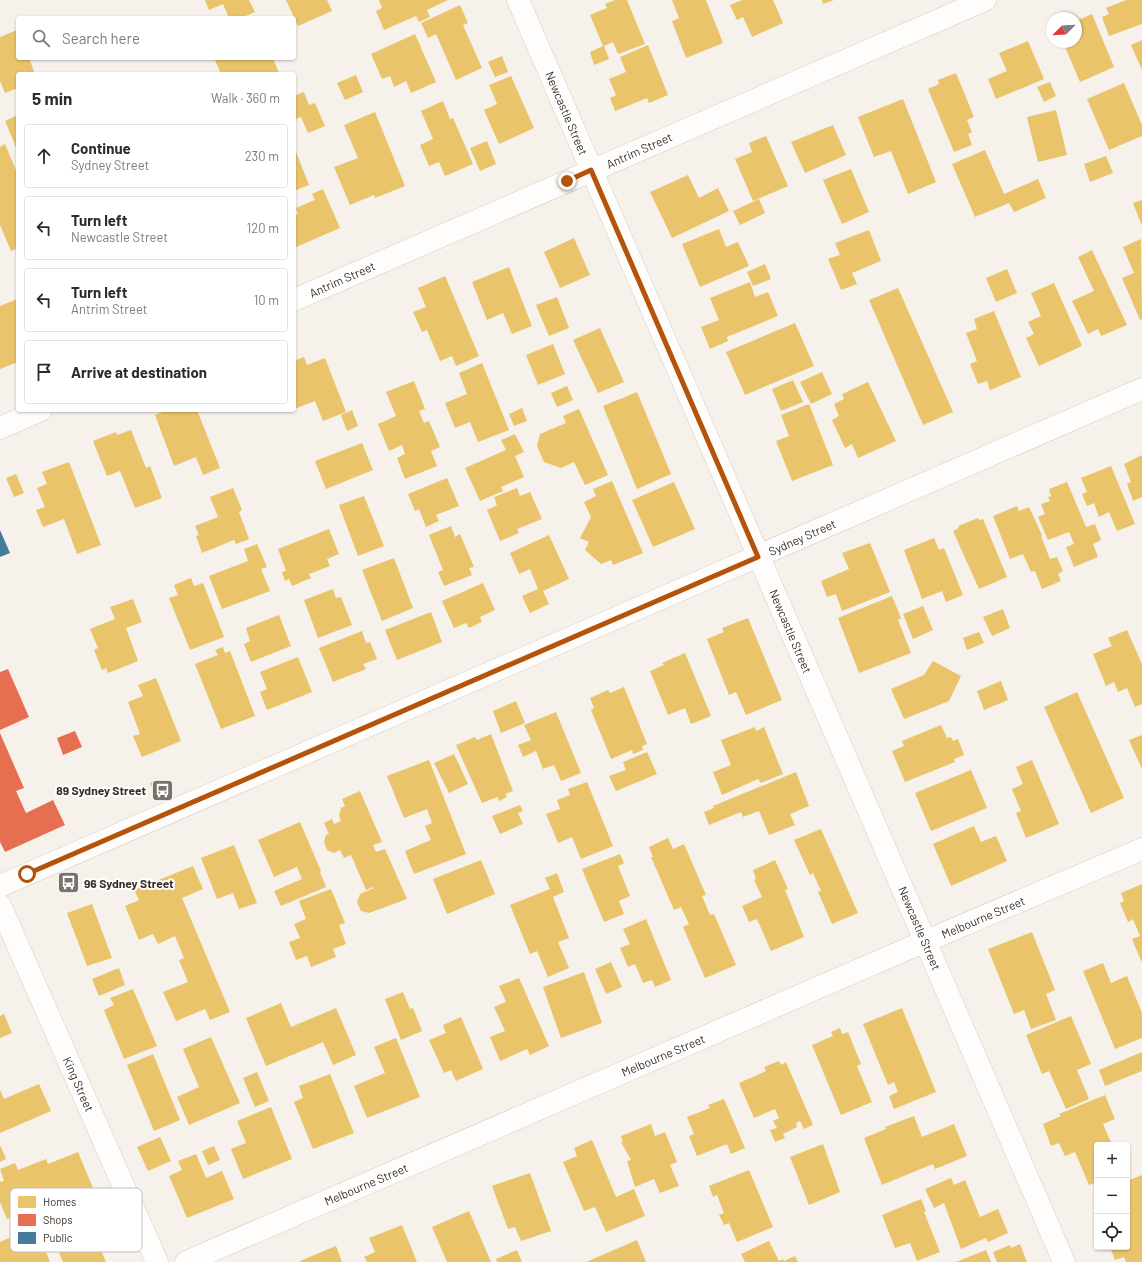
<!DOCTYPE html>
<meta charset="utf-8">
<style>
:root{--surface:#fff;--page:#f7f7f7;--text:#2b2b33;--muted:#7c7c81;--line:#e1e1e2}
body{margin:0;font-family:Barlow,sans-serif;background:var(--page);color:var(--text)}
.controls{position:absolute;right:12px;bottom:12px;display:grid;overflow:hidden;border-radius:4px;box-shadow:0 1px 3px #0004}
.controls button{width:36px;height:36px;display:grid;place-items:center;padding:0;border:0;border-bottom:1px solid var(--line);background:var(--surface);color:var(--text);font:20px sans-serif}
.compass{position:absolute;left:1046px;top:12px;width:36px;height:36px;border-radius:50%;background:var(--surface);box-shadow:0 1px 3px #0004;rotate:246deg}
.stop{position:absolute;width:12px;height:12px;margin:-9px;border:3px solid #b45309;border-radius:50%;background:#fff}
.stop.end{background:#b45309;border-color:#fff;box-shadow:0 1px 4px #0008}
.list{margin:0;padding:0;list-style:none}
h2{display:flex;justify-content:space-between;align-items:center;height:52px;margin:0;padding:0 16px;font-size:17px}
h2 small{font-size:13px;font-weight:400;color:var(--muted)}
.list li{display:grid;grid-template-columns:26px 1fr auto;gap:12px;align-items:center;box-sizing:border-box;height:64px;margin:0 8px 8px;padding:0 8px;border:1px solid var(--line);border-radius:4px}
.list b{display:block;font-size:15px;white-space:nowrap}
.list p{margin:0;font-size:13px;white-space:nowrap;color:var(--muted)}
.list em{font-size:13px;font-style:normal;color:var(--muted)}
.icon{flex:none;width:22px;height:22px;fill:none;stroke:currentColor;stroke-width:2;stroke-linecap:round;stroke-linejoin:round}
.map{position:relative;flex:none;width:1142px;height:1262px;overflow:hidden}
.search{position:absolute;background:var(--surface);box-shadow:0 1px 3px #0004;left:16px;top:16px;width:280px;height:44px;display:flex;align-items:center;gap:10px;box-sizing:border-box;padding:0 14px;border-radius:4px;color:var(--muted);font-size:15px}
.panel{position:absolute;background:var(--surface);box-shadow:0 1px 3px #0004;left:16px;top:72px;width:280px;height:340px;border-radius:4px}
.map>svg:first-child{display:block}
.homes{fill:#e9c46a}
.shops{fill:#e76f51}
.public{fill:#457b9d}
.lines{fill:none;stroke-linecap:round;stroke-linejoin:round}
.minor-casing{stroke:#d4ccc5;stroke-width:23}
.minor{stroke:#fefdfc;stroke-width:22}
.route{stroke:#b45309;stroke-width:5}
.labels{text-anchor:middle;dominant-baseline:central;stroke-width:4;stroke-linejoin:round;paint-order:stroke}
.street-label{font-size:12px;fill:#392e26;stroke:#fff}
.poi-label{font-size:12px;font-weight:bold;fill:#392e26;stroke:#fff;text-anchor:end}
.key{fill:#fff;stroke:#c4c0be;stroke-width:1}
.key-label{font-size:11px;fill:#392e26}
</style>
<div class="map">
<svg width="1142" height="1262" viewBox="0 0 1142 1262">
<rect width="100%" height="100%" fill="#f7f1ec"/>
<!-- homes -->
<g class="homes">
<polygon points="205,0 249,0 255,12 241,18 229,18 223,4 209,10"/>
<polygon points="286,0 327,0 332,11 298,26"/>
<polygon points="379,0 448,0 427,10 430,17 419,22 416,16 384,30 376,11 382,8"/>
<polygon points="615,0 627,0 645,44 618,54 613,42 604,46 609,59 594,65 590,52 603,46 590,15 607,8 605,4"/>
<polygon points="672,0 706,0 723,43 686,58 672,21 679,18"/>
<polygon points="742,0 773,0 783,23 752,37 743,17 737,20 730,5"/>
<polygon points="822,0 834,0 823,4"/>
<polygon points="1126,0 1142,0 1142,24 1109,36 1102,17 1109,14 1106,8"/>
<polygon points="460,5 468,23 463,25 482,68 456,80 436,34 428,38 421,23"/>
<polygon points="1092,14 1114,67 1080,82 1063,42 1076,42 1076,21"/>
<polygon points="17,30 18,58 29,58 35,74 18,74 18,88 5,93 0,81 0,37"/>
<polygon points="415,34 436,82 411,93 406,81 394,87 390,76 382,79 371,54"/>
<polygon points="1142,40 1142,70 1131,45"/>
<polygon points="1028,41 1044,79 996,99 988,79 1007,71 999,53"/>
<polygon points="648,45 668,95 649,103 647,98 615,111 610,98 616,95 609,79 626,72 620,57"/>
<polygon points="502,56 508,72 495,77 488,62"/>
<polygon points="214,58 273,58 279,73 221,74"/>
<polygon points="956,73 974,117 967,120 972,132 968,134 972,145 954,152 928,89 939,84 938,80"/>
<polygon points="356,75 363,92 345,100 337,83"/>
<polygon points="511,76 534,128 499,144 484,110 497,104 489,85"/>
<polygon points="1050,82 1056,96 1044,102 1037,87"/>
<polygon points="1124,83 1142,125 1142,136 1109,150 1087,99"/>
<polygon points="304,92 309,105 315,103 325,126 308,133 301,117 294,120 294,96"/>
<polygon points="903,99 936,182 908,194 891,151 874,157 858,117"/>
<polygon points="443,101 450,119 453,118 473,164 445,176 439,162 429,166 420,145 433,139 421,111"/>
<polygon points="1056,110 1067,155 1038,162 1027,117"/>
<polygon points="375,112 405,186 375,198 374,195 350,205 334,167 358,158 344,125"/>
<polygon points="18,115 18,152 5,121"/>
<polygon points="833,125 846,155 805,173 791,142"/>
<polygon points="766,136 788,186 753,201 735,159 752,152 749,143"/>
<polygon points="487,141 496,164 480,171 470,148"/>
<polygon points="5,144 18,175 18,248 11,251 0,225 0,147"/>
<polygon points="985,150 1004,194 1038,179 1046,198 1014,212 1009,203 975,217 952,164"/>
<polygon points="296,152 309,185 294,191 294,153"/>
<polygon points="1106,156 1113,173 1090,182 1084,164"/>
<polygon points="851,169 869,212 842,224 823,180"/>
<polygon points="688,175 699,198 718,188 729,211 672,238 650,192"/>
<polygon points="323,189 340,228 294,248 294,216 298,214 296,208 315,200 312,194"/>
<polygon points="759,199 765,213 740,225 733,211"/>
<polygon points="1142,200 1142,226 1133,203"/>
<polygon points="719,229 726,247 738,242 749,266 700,287 682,244"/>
<polygon points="869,230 881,261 852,273 857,284 841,290 828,259 840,255 835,243"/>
<polygon points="574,238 590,275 560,288 544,252"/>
<polygon points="1141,239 1142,319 1140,320 1122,278 1134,273 1123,247"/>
<polygon points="1092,250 1127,325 1101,336 1098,329 1088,334 1072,301 1094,291 1078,257"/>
<polygon points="765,264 771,279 753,286 747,272"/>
<polygon points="509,267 532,326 512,334 503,313 487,320 472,282"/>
<polygon points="1007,269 1017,293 996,302 986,278"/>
<polygon points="445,276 479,356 456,366 452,356 440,361 427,330 422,332 413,312 426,307 418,288"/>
<polygon points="750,282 755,297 768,292 778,316 727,337 728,341 710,349 701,327 719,320 710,298"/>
<polygon points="1054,283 1082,346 1039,366 1026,338 1034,334 1028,322 1041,316 1031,293"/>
<polygon points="898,288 953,412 923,425 869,300"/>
<polygon points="557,297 569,328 549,336 536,305"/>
<polygon points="17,299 18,362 0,369 0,306"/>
<polygon points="994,311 1021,377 990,390 987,381 978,384 970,364 977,361 966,333 977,329 974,319"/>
<polygon points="795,323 814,366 745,395 726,352"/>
<polygon points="600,328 624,382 598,393 573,340"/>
<polygon points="553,344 565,374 538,385 526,355"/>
<polygon points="304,357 307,365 325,358 346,412 323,421 315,401 294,409 294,361"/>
<polygon points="482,363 509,430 478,442 470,422 455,428 445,403 467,394 459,373"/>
<polygon points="822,372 832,394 811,404 800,382"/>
<polygon points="793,380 803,402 781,411 772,389"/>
<polygon points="414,381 425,409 419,411 424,423 429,421 440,447 431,451 437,466 405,479 397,458 405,454 402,445 389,451 378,424 396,416 386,392"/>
<polygon points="868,382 896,441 858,458 852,444 845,448 832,420 839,416 834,404 844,399 842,394"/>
<polygon points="567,386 573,400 557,407 551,393"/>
<polygon points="637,392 671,474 637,489 603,406"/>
<polygon points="809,404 833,465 792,481 776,441 789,436 781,415"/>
<polygon points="522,408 527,421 514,426 509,414"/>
<polygon points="579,409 608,475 585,485 574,462 561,468 544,462 537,446 540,434 566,423 563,416"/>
<polygon points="168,410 197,410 220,468 203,475 196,457 174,466 155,415"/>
<polygon points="352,410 358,426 347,431 341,415"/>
<polygon points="131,430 146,468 150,466 162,498 135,508 120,471 107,476 93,441 116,432 117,435"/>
<polygon points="515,434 524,452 515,456 524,477 501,487 503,491 480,501 465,468 506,450 501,440"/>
<polygon points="362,443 373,470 326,489 315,461"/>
<polygon points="1142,455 1142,497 1133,501 1127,484 1131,482 1124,464"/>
<polygon points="69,462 101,545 77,554 64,519 43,527 36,510 45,507 37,488 47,484 42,472"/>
<polygon points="1111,466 1135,524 1117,531 1109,512 1099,517 1094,503 1087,506 1082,494 1087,492 1081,478"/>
<polygon points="16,474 24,493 14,497 6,478"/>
<polygon points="447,478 459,506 436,515 439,521 426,527 419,509 415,511 408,494"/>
<polygon points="612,481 643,553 613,565 611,560 601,564 585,550 589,542 580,538 591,517 584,502 596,496 593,489"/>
<polygon points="674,482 695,529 653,547 632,500"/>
<polygon points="1067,482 1086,527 1095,524 1101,540 1093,544 1098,557 1074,567 1066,547 1074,544 1069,532 1048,540 1038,517 1045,514 1041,504 1050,501 1048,497 1051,496 1049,489"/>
<polygon points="233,488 242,510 239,512 249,539 236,544 234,540 202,553 196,536 199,535 195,526 218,517 210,497"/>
<polygon points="517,488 520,496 530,492 542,519 517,529 519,533 500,541 487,510 497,505 494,497"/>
<polygon points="364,496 384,546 358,556 339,505"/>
<polygon points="1017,506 1019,511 1029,507 1042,535 1041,536 1050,559 1057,557 1063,571 1058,574 1061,581 1042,589 1035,571 1031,572 1023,554 1010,559 993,516"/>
<polygon points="978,518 979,520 983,519 1007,577 979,589 953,531 959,528 958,526"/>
<polygon points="451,526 455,537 460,534 474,567 469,568 472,575 444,586 438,572 443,570 429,535"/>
<polygon points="329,529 339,554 327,559 330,566 309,574 311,578 292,586 289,579 285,581 282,572 286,571 278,549"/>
<polygon points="549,535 569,579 543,591 549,604 530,613 522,596 538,589 530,569 519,574 510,553"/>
<polygon points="934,538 939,550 944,548 963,595 946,602 942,591 922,599 904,550"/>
<polygon points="870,543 890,592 842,611 836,594 827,597 821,581 849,569 842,553"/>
<polygon points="257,544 267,567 261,569 270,591 222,609 209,576 248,561 244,549"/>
<polygon points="394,558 413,608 382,621 362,570"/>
<polygon points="191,578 194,586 203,583 224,637 190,650 169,598 178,595 174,585"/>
<polygon points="483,583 495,610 480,617 482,622 469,628 466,623 454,628 442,601"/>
<polygon points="333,589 336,598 341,597 352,625 318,638 304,600"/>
<polygon points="892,596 901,618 898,620 911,653 859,673 838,618"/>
<polygon points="133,599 142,622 126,628 138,661 108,673 106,668 102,670 94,650 98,648 90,629 115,619 110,607"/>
<polygon points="923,606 933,630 913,639 903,614"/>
<polygon points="1003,609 1010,628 992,636 983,617"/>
<polygon points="431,612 442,642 397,660 385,630"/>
<polygon points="279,615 291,646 251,662 244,644 250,641 246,628"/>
<polygon points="748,618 782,700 746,715 736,692 729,695 707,639 724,632 722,628"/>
<polygon points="1127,630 1142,664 1142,704 1135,707 1127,688 1118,692 1114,682 1106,686 1093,654 1112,646 1108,638"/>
<polygon points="362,631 366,643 370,642 377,659 363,664 366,669 333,682 319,648"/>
<polygon points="979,632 984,643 967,650 963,638"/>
<polygon points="223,647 225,653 230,651 255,716 221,729 195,664 218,655 215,650"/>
<polygon points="685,653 711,716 691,724 685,708 668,715 650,671 664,665 662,663"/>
<polygon points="298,657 312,692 267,710 260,692 267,689 260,672"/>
<polygon points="933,661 961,676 949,701 904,719 891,689 924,675"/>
<polygon points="156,678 181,741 142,757 133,736 140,734 128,702 143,696 138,685"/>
<polygon points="1001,681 1008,700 984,710 977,691"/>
<polygon points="624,687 647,744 642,746 643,750 633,754 632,750 611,759 591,710 594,708 590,698 608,690 610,693"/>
<polygon points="1077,692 1124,798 1091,813 1044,707"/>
<polygon points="516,701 525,723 501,733 493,711"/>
<polygon points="556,712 581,773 561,781 554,765 543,769 536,751 523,757 518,745 531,740 524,725"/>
<polygon points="941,725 947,738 951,737 953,741 958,739 964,755 954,759 955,762 905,782 892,751 904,746 902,741"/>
<polygon points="755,727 756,731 764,727 783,774 761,783 758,779 722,795 713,772 731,765 721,740"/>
<polygon points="491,734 513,791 505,794 507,797 499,801 497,797 482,803 456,745 475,737 477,740"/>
<polygon points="1142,735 1142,769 1129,740"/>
<polygon points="647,752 657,774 616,791 609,776 626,770 623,762"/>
<polygon points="454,754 468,784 449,793 434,763"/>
<polygon points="429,760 466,854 414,874 405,851 431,840 425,826 432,823 427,809 404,818 387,776"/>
<polygon points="1032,760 1059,824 1026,838 1016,813 1021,811 1012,789 1023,784 1016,767"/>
<polygon points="971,770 987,808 931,831 915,793"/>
<polygon points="796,772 809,806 790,814 795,825 769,835 759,811 743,817 741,812 709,825 704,812 714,808 713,806"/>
<polygon points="157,780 159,784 151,787 150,783"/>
<polygon points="587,782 613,846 581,859 572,837 558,843 546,814 560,809 557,800 570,795 568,789"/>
<polygon points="360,791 382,842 373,845 376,852 385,849 407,899 369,913 361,911 357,902 360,894 374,888 373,887 366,890 351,855 344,858 340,850 334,853 327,850 324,842 326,835 329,834 324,823 332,819 334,824 341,821 339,816 341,808 345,806 342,799"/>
<polygon points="520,805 523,811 518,813 523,824 500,834 492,816"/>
<polygon points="300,822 321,871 320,872 326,887 281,906 274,891 302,879 297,867 274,877 258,840"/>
<polygon points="974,826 981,842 996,836 1007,861 951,886 933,844"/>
<polygon points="821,829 858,913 832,924 818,892 821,891 813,873 810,875 794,840"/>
<polygon points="668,838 673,849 684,844 706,895 702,896 710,915 714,914 736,965 705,978 683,927 689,924 681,907 674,910 651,857 653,857 649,847"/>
<polygon points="234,845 257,903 239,909 233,893 217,899 201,858"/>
<polygon points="620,854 624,863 618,866 630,896 619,901 624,914 604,922 582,869"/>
<polygon points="481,860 495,894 447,914 433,879"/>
<polygon points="775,860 788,889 785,890 804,937 771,951 757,919 749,922 742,906 762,897 754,880 756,879 753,870"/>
<polygon points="193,866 203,889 182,898 230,1012 210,1020 205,1009 176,1021 163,992 188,982 179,960 184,958 175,936 158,944 153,934 139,940 125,906 139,900 134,890"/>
<polygon points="557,873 564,892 553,897 569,938 558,942 569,968 548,977 537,951 530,954 510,905 550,889 545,878"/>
<polygon points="1142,884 1142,963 1132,939 1140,936 1133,919 1128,922 1120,903 1124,901 1121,893"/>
<polygon points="331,889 345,923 339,925 346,944 333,949 336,957 311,967 307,956 296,960 289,942 300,938 294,924 306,919 299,901"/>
<polygon points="92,904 112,958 87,966 67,913"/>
<polygon points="646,919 671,980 655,987 652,980 643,983 635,964 628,967 620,948 630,944 623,929"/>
<polygon points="1032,932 1055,990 1046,994 1056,1020 1031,1029 1024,1010 1014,1014 988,949"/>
<polygon points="611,962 622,987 606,994 595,969"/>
<polygon points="1103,963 1111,983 1127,976 1142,1013 1142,1038 1115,1049 1083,971"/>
<polygon points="119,968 125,985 99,996 92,979"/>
<polygon points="584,972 602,1023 561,1038 543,987"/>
<polygon points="519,978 549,1046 530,1055 527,1049 500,1061 490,1037 505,1031 494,1007 506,1002 499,986"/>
<polygon points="133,989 157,1046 124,1059 104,1010 114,1005 110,998"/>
<polygon points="403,992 410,1009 413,1008 422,1031 401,1040 385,999"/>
<polygon points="281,1003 291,1027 336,1008 356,1055 333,1065 323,1042 266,1066 246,1018"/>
<polygon points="902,1008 936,1092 894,1109 889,1096 898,1092 894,1082 888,1085 863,1024"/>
<polygon points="4,1014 12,1033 0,1038 0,1016"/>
<polygon points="1071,1016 1091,1064 1077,1070 1089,1099 1066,1109 1049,1071 1042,1074 1026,1035"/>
<polygon points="461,1017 483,1069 456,1081 451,1070 444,1073 429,1040 446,1033 443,1025"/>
<polygon points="840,1028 842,1034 848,1032 861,1064 857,1066 872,1102 841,1115 812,1045 833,1036 831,1032"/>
<polygon points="211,1037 240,1103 189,1125 177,1097 199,1087 183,1049"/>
<polygon points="396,1038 420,1097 367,1118 354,1086 385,1073 374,1047"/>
<polygon points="1142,1052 1142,1071 1105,1086 1099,1070"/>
<polygon points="153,1054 180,1120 154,1131 127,1065"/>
<polygon points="779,1061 781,1065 786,1062 813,1125 804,1129 800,1121 796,1123 797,1127 783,1134 785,1138 775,1142 770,1130 777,1128 773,1121 779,1118 775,1109 754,1118 739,1083 766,1071 764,1067"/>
<polygon points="257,1072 269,1101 255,1107 243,1078"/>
<polygon points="330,1074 354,1133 313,1149 294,1102 303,1098 299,1086"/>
<polygon points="39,1084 51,1111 0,1133 0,1090 4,1099"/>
<polygon points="1105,1095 1115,1119 1103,1124 1112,1145 1097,1145 1097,1182 1089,1185 1075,1152 1065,1156 1059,1143 1051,1146 1043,1124 1061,1116 1059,1114"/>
<polygon points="724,1099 745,1148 731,1154 727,1144 697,1156 689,1136 694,1134 687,1117 710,1108 708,1105"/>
<polygon points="271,1107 292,1159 243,1179 231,1149 246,1143 237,1121"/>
<polygon points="914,1116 922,1137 954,1124 967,1156 935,1169 933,1164 882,1185 864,1138 886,1129 885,1127"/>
<polygon points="651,1124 655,1136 665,1132 677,1162 670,1165 679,1186 660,1193 654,1179 635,1187 627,1161 631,1160 621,1142 623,1142 621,1136"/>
<polygon points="160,1137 171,1161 148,1171 137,1147"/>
<polygon points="592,1140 616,1197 634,1189 645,1216 606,1232 595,1207 584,1211 563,1162 577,1156 574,1148"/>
<polygon points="823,1144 840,1192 809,1205 790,1157"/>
<polygon points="0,1145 6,1159 0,1162"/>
<polygon points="214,1146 220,1160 208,1165 202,1151"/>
<polygon points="78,1152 93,1188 67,1199 65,1195 7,1219 0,1202 0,1182 4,1181 0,1169 15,1163 18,1170 46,1159 48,1164"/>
<polygon points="196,1154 206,1178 222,1171 234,1199 187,1218 169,1176 182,1170 178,1161"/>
<polygon points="749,1170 773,1227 737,1242 729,1223 724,1225 719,1215 724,1213 717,1195 713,1197 709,1186"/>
<polygon points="530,1173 551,1231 521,1241 515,1227 508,1229 492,1186"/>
<polygon points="1142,1175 1142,1262 1126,1262 1124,1257 1115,1260 1110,1247 1127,1247 1127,1181"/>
<polygon points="951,1178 954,1185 965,1180 980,1217 998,1209 1008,1233 988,1242 986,1238 961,1249 944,1203 934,1208 925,1189"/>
<polygon points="921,1199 926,1211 924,1212 940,1252 917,1261 910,1243 895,1248 882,1215"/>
<polygon points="82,1208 106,1262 63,1262 46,1223"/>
<polygon points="469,1211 491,1262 447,1262 432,1227"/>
<polygon points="402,1225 417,1262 367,1262 364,1257 375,1252 369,1238"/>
<polygon points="18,1234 23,1245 40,1237 50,1262 0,1262 0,1242"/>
<polygon points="637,1240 646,1262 586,1262"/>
<polygon points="769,1241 779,1261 783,1259 784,1261 795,1256 798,1262 745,1262 741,1254"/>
<polygon points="1020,1244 1027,1262 997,1262 993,1252 1010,1245 1011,1248"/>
<polygon points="336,1246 342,1262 300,1262 300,1261"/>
<polygon points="517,1250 522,1262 497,1262 496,1259"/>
<polygon points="986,1250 991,1262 956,1262"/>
</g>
<!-- shops -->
<g class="shops">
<polygon points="8,669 29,717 0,730 0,672"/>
<polygon points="75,731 82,747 63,755 57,738"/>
<polygon points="0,733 24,788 16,791 26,813 53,800 65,825 5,852 0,842"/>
</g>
<!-- public -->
<polygon class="public" points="0,530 10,553 0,557"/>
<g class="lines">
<defs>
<g id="minor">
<polyline points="518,0 1064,1262"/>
<polyline points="294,300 985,0"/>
<polyline points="0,428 41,410"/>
<polyline points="0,886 1142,389"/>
<polyline points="0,905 157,1262"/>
<polyline points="186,1262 898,953 1142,849"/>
</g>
</defs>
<!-- minor casing -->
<use href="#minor" class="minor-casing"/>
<!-- minor -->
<use href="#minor" class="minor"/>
</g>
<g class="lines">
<!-- route -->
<polyline class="route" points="27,874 758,557 591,170 567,181"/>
</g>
<!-- icons -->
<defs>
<symbol id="bus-square" viewBox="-11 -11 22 22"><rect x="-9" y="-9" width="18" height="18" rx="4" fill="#7c726b" stroke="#fff"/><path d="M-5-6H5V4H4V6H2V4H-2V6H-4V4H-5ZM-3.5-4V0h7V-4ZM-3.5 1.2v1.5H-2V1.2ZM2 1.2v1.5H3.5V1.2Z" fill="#fff"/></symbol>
</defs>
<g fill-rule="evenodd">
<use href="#bus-square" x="150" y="778" width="25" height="25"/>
<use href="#bus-square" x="56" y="870" width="25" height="25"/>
</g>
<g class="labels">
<!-- street labels -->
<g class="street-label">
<text transform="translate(567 113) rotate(67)">Newcastle Street</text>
<text transform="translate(639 150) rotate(-24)">Antrim Street</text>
<text transform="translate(342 279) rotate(-24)">Antrim Street</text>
<text transform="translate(802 537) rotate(-24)">Sydney Street</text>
<text transform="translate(791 631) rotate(67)">Newcastle Street</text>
<text transform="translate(983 917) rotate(-23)">Melbourne Street</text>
<text transform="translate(920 928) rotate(67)">Newcastle Street</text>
<text transform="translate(663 1055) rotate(-23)">Melbourne Street</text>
<text transform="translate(79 1084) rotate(66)">King Street</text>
<text transform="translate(366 1184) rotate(-23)">Melbourne Street</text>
</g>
<!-- poi labels -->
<g class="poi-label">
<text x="146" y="790">89 Sydney Street</text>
<text x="84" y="883" text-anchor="start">96 Sydney Street</text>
</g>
</g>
<!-- legend -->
<rect x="10" y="1188" width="132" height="64" rx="6" class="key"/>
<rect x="18" y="1196" width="18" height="12" fill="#e9c46a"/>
<rect x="18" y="1214" width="18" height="12" fill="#e76f51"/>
<rect x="18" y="1232" width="18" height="12" fill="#457b9d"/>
<g class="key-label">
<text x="43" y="1206">Homes</text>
<text x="43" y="1224">Shops</text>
<text x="43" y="1242">Public</text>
</g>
</svg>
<div class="controls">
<button>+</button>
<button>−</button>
<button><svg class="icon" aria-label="locate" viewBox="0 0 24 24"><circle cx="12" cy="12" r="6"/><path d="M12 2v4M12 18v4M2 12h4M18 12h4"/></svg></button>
</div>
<svg class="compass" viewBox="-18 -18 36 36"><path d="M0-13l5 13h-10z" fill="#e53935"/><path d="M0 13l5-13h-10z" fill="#7c7c81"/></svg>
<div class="stop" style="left:27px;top:874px"></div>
<div class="stop end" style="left:567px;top:181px"></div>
<div class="search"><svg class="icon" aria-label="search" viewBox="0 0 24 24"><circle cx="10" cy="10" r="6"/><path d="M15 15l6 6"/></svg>Search here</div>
<section class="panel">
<h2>5 min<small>Walk · 360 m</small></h2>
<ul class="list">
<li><svg class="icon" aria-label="ahead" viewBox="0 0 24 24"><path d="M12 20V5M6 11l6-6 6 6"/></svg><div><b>Continue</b><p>Sydney Street</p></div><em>230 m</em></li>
<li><svg class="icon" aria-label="left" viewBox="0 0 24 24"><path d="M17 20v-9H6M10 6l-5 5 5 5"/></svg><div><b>Turn left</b><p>Newcastle Street</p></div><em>120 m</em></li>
<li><svg class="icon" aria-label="left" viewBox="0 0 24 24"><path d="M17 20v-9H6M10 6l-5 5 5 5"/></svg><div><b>Turn left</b><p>Antrim Street</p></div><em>10 m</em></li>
<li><svg class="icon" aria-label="arrive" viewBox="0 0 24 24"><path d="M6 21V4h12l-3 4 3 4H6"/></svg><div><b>Arrive at destination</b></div></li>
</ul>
</section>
</div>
